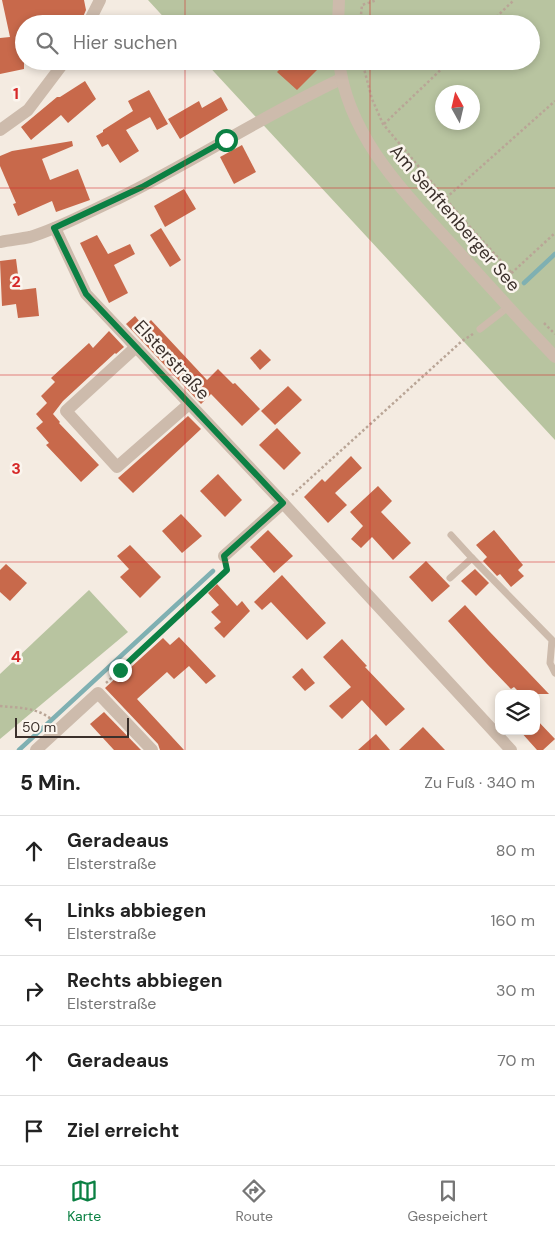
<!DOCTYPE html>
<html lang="de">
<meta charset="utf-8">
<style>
:root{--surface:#fff;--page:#f6f6f6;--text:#222;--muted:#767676;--line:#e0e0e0;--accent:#0b8043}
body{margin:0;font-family:"DM Sans",sans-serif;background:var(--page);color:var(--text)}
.controls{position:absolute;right:15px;bottom:15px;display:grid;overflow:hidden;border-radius:10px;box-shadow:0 2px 8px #0003}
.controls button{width:45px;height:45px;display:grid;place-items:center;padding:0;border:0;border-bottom:1px solid var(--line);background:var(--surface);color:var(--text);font:25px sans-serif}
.compass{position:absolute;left:435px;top:85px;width:45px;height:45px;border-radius:50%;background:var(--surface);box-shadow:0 2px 8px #0003;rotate:352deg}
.scale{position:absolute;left:15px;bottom:12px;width:114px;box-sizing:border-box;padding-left:5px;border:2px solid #3b302b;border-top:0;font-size:14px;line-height:18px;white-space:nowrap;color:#3b302b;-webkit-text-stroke:4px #fbf5ee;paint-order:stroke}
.stop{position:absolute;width:15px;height:15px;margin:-11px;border:4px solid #0b8043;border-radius:50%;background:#fff}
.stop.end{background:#0b8043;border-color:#fff;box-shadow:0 1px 5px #0008}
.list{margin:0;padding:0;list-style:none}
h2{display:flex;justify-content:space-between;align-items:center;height:65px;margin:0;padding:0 20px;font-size:21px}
h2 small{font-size:16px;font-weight:400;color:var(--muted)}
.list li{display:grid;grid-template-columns:32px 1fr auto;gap:15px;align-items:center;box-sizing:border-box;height:70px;padding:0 20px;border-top:1px solid var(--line)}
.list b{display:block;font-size:19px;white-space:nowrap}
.list p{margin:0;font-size:16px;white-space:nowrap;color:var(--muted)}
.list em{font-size:16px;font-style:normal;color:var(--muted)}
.icon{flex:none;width:28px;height:28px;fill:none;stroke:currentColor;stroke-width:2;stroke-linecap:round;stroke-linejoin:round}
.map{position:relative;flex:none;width:555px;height:750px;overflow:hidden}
.search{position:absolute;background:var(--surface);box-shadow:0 2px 8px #0003;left:15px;right:15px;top:15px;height:55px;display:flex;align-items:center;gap:12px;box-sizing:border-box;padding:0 18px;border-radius:28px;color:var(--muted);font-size:19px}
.sheet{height:415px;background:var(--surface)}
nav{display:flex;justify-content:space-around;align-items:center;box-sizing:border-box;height:70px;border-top:1px solid var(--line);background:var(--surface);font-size:14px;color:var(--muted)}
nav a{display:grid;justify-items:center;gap:2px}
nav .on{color:var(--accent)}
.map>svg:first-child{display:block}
.green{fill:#b8c4a0;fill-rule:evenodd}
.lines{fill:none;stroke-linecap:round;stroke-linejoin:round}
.stream{stroke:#7fb0b2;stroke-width:4.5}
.building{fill:#c8694b}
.path{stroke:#b9a596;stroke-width:2.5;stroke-dasharray:2.5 2.5;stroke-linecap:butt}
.service{stroke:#cdbbac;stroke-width:7}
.minor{stroke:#cdbbac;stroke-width:12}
.tertiary{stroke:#cdbbac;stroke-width:12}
.route{stroke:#0b8043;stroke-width:6}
.grid{fill:none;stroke:#d62828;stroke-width:1;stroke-opacity:0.55}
.labels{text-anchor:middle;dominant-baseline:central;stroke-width:5;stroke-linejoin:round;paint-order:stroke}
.street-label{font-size:18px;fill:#3b302b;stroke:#fbf5ee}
.grid-label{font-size:16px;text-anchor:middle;font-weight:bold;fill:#d62828;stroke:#fbf5ee;stroke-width:5;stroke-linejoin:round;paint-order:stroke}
</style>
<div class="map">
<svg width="555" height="750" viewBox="0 0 555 750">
<rect width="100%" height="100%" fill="#f4ebe1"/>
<!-- green -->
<g class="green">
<path d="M148,0H555V440L204,61H531V24H170ZM442,92H472V122H442Z"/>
<polygon points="89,590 128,632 0,739 0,674"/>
</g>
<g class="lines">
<!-- stream -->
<g class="stream">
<polyline points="524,283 555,254"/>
<polyline points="19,750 213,571"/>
</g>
</g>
<!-- building -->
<g class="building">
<polygon points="2,0 84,0 86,10 80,24 24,24 24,69 0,74 0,38 10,37"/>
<polygon points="288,61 314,61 320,67 297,90 277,72"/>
<polygon points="85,81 96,99 68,123 61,115 31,140 21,127 57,97 60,97"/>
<polygon points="149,90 168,124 157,130 150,117 126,130 139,151 120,163 108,144 102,147 96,136 103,132 103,130 133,111 128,101"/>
<polygon points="221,97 228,110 180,139 168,119 199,101 202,108"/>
<polygon points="72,141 73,146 42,159 50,180 78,169 90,200 56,212 52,201 18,216 13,204 16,203 0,166 0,156 12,151"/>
<polygon points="242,145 256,172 234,184 220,157"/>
<polygon points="184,189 196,209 165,227 154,206"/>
<polygon points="161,228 181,260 170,267 150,235"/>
<polygon points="97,235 108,254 130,244 135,254 114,265 128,293 109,303 80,243"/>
<polygon points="16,259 20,290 36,288 39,316 18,318 16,304 2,306 0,261"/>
<polygon points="135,316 140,322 144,318 148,323 151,320 207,380 218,369 233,384 235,383 260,409 242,426 211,394 201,404 126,324"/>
<polygon points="109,331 124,347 116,354 115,353 63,401 53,414 60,422 59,423 99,465 81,482 46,445 49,443 36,428 43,422 36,414 47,403 41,396 55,382 51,378 89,343 93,348"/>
<polygon points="260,349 271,360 260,370 250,358"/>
<polygon points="288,386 302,400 275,425 261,411"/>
<polygon points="188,416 201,429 133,493 118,478"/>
<polygon points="277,428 301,453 284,470 259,445"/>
<polygon points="351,456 362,468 335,493 347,505 328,523 304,497 322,479 325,482"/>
<polygon points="218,474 242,500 225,517 200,491"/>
<polygon points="378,486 392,501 381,512 411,543 393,560 372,537 361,548 351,539 363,526 350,512"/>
<polygon points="181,514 202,536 182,553 162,531"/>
<polygon points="268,530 293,556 274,573 250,547"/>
<polygon points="494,530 523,565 518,570 524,576 511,587 500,574 497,576 483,561 487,557 476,545"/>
<polygon points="130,545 161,577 140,598 120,577 129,569 117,556"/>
<polygon points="426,561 450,586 432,602 409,577"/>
<polygon points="6,564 27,583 10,601 0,592 0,570"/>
<polygon points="475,569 489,583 476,596 461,581"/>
<polygon points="282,575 326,623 307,640 271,602 262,610 254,602"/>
<polygon points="217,584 237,606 242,601 250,611 224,638 214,628 221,622 211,612 219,605 208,593"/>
<polygon points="465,605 489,631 549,694 521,694 514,687 511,689 487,664 448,621"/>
<polygon points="179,637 216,676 206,684 189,666 174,679 167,672 137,699 184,750 160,750 158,744 105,688 117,677 118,679 163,638 170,645"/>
<polygon points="342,639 367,666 365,667 405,709 386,726 362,700 342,719 329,706 351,687 323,657"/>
<polygon points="302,668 315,683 305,691 292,677"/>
<polygon points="104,712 141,750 114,750 90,724"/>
<polygon points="536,719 555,739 543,750 537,750 520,731 536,731"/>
<polygon points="423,727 445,750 399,750"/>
<polygon points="376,734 390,750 358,750"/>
</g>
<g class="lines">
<!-- path -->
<g class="path">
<polyline points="360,24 362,5 377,0"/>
<polyline points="489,24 514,0"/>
<polyline points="362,61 372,99 383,124 461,217 512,273"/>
<polyline points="384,124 450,61"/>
<polyline points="404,167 456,227"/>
<polyline points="446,198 555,101"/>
<polyline points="504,280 555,233"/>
<polyline points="544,323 555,334"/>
<polyline points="292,495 462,341 473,334"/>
<polyline points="106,683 227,569"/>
<path d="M0,706C18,708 36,707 51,719"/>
</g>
<!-- service -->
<g class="service">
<polyline points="480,329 508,307"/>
<polyline points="451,535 472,558"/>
<polyline points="450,578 472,558 552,640 550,663 555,673"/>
</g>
<!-- minor -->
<g class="minor">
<polyline points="88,24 100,0"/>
<polyline points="0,130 28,110 65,61"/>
<polyline points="55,228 86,294 283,503 511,750"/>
<path d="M0,242C10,240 20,239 30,237C60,228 88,212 117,199C193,162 264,115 341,79"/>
<polyline points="136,347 66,411 117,467 189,404"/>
<polyline points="224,556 283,503"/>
<polyline points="36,750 98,693 152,750"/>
</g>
<!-- tertiary -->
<g class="tertiary">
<polyline points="338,24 339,0"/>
<path d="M339,61C348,138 406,194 455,248C488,285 521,321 555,357"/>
</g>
</g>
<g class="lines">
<!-- route -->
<polyline class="route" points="120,670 227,570 224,556 283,503 86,294 54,228 142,187 226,140"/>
</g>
<!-- grid -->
<path class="grid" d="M185,0V24M370,0V24M185,61V750M370,61V750M0,188H555M0,375H555M0,562H555"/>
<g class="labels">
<!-- street labels -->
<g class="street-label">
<text transform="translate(455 218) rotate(49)">Am Senftenberger See</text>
<text transform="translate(172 360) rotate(47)">Elsterstraße</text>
</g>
</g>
<g class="grid-label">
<text x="16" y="99">1</text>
<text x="16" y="287">2</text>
<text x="16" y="474">3</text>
<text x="16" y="662">4</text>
</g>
</svg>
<div class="controls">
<button><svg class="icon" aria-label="layers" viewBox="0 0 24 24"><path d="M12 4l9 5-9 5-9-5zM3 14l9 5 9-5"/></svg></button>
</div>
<svg class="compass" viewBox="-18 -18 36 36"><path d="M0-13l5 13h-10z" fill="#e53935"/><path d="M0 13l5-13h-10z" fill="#767676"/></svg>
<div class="scale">50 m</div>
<div class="stop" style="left:226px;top:140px"></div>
<div class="stop end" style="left:120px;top:670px"></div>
<div class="search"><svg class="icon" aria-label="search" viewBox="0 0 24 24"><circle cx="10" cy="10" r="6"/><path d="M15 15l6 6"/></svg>Hier suchen</div>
</div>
<section class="sheet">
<h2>5 Min.<small>Zu Fuß · 340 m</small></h2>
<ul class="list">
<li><svg class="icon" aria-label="ahead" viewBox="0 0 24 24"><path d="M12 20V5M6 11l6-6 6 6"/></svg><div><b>Geradeaus</b><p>Elsterstraße</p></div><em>80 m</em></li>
<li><svg class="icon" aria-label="left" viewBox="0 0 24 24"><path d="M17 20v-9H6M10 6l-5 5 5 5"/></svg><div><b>Links abbiegen</b><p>Elsterstraße</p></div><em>160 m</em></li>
<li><svg class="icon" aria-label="right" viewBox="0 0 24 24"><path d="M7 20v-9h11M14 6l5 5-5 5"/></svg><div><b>Rechts abbiegen</b><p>Elsterstraße</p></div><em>30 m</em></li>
<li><svg class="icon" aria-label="ahead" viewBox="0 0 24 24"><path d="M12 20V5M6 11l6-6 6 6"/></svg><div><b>Geradeaus</b></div><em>70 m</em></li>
<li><svg class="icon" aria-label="arrive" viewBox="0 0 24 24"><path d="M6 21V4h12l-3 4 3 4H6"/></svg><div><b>Ziel erreicht</b></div></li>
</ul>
</section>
<nav>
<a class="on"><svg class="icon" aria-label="map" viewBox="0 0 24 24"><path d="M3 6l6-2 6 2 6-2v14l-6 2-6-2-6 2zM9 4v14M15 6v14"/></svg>Karte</a>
<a><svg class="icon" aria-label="directions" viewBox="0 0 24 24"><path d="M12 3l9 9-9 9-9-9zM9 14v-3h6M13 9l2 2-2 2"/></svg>Route</a>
<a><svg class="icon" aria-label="saved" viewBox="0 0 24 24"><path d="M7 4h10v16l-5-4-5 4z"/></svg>Gespeichert</a>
</nav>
